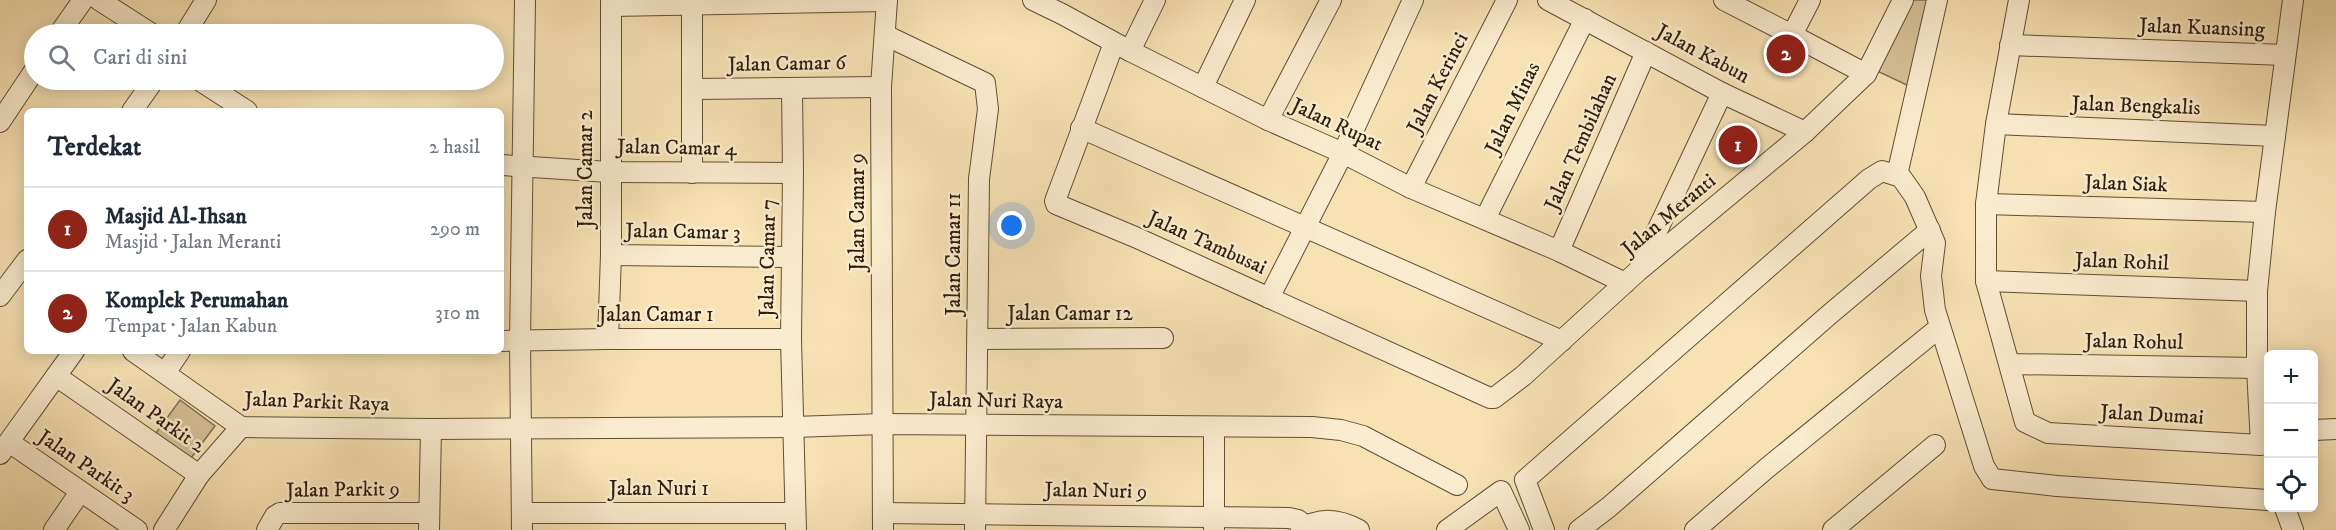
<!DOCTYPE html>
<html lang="id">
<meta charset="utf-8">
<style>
:root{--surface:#fff;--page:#f2f2f3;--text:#1f2937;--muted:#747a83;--line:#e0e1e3;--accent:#8f2418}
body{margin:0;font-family:"IM FELL DW Pica",serif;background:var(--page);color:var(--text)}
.controls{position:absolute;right:18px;bottom:18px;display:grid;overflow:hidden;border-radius:9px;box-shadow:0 3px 15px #0003}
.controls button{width:54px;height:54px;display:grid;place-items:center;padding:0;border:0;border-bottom:2px solid var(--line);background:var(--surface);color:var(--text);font:30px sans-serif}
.you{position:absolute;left:1012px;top:226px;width:21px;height:21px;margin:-15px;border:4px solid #fff;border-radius:50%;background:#1a73e8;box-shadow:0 0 0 9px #1a73e833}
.badge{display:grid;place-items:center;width:39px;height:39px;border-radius:50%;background:var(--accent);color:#fff;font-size:20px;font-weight:700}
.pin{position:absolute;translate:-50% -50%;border:3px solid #fff;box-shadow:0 2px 6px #0006}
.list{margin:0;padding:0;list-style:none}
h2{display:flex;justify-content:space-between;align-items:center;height:78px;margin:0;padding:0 24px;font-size:26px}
h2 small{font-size:20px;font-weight:400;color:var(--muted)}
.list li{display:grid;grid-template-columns:39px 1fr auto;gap:18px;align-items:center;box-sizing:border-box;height:84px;padding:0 24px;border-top:2px solid var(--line)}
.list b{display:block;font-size:22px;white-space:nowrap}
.list p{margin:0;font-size:20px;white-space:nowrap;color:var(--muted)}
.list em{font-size:20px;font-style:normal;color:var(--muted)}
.icon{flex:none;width:33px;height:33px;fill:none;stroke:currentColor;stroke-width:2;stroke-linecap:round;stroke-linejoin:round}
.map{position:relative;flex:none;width:2336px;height:530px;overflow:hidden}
.search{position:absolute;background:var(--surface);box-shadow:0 3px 15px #0003;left:24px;top:24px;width:480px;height:66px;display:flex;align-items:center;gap:15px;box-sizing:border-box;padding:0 21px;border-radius:33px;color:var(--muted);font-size:22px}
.panel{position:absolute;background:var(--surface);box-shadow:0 3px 15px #0003;left:24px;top:108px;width:480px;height:246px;border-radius:9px}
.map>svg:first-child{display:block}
.green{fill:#d6c197;stroke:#826f50;stroke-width:1.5}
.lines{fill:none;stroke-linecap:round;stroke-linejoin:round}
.street-casing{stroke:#604e34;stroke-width:22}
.street{stroke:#faecce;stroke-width:20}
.labels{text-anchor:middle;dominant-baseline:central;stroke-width:5;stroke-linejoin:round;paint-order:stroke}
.street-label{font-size:21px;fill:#2e1d0a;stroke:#faecce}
</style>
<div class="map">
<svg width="2336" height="530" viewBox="0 0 2336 530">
<rect width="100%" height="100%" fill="#f8e2b4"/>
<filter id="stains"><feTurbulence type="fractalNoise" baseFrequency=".00333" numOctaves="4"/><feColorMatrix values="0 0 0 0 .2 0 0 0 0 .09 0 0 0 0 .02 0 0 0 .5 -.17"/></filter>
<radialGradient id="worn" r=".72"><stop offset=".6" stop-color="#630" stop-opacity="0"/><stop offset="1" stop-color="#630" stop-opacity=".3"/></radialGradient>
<!-- green -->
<g class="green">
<polygon points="1910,0 1932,0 1913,88 1877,71"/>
<polygon points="180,400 215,426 191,458 156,433"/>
</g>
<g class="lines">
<defs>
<g id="street">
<polyline points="99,0 152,34"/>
<polyline points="1033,0 1062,14 1130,51 1268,120 1343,153 1411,188 1559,251 1625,283"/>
<polyline points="1548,0 1722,93 1805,132"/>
<polyline points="1724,0 1792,35"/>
<polyline points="1810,0 1792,35 1866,74"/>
<polyline points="2019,0 1996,124 1986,204 1986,281 2025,422 2048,433 2261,445 2257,368 2257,291 2265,212 2293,0"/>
<polyline points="611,6 887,1"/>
<polyline points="692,6 692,173"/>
<polyline points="59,34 83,0"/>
<polyline points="185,34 206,0"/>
<polyline points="885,35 985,83 988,109 979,179 975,530"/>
<polyline points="1114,43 1055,201 1056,204 1135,237 1490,398 1494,398 1523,376 1638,271 1805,132 1866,74 1903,0"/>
<polyline points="2010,45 2285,55"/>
<polyline points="1130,51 1155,0"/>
<polyline points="199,80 247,111"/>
<polyline points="1203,87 1245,0"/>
<polyline points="692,89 881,87"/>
<polyline points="792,89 793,173 791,339 796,530"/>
<polyline points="132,111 154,80"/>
<polyline points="1268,120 1331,0"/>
<polyline points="0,122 34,71"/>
<polyline points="1996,124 2275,136"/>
<polyline points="1081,128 1562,341"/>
<polyline points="501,165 609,172 793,173"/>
<polyline points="1897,175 1937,0"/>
<polyline points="1411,188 1507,0"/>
<polyline points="1986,204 2265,212"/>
<polyline points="1485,219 1585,19"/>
<polyline points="1559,251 1646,52"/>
<polyline points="611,255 791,257"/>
<polyline points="1640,267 1722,93"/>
<polyline points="1986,281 2257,291"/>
<polyline points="0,296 27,260"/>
<polyline points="1269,298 1343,153 1413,0"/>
<polyline points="608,339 611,255 611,0"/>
<polyline points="978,339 1163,338"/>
<polyline points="501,341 608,339 791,339"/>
<polyline points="133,351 241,427 431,429 794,427 882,424 1312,427 1341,430 1363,436 1457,485"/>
<polyline points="2010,364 2257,368"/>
<polyline points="165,373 180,351"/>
<polyline points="56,376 199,475"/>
<polyline points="2314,430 2336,429"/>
<polyline points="9,442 137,530"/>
<polyline points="0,454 74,351"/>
<polyline points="2285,508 2293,530"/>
<polyline points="522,513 795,513"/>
<polyline points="883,513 1289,518 1298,520 1306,526"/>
<polyline points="54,530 80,492"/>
<polyline points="164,530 199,475 241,427"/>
<polyline points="267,530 275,516 280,513 429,513"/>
<polyline points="429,530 431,429"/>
<polyline points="522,530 520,341 525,0"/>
<polyline points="883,530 881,87 887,0"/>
<polyline points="1214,530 1214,427"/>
<path d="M1301,530C1320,516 1339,519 1359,530"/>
<polyline points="1447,530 1501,491 1519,530"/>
<polyline points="1544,530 1525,480 1869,179 1882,171 1901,177 1915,197 1935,243 1931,276 1935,310 1984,466 1992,479 2057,486 2268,500"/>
<polyline points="1579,530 1609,507 1830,314 1930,230"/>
<polyline points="1695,530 1767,468 1940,327"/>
<polyline points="1833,530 1935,445"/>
</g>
</defs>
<!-- street casing -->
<use href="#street" class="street-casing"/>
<!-- street -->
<use href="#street" class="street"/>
</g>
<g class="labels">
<!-- street labels -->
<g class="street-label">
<text transform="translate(2202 28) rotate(2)">Jalan Kuansing</text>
<text transform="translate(1703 54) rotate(28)">Jalan Kabun</text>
<text transform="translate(787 64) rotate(-1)">Jalan Camar 6</text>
<text transform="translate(1438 83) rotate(-63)">Jalan Kerinci</text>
<text transform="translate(2136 106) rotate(2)">Jalan Bengkalis</text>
<text transform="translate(1513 108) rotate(-64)">Jalan Minas</text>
<text transform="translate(1337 125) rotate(25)">Jalan Rupat</text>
<text transform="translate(1581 142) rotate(-66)">Jalan Tembilahan</text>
<text transform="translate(677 148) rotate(1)">Jalan Camar 4</text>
<text transform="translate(586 169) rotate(-90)">Jalan Camar 2</text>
<text transform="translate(2126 184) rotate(2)">Jalan Siak</text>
<text transform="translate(858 212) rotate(-90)">Jalan Camar 9</text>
<text transform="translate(1669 215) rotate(-40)">Jalan Meranti</text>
<text transform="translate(683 232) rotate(1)">Jalan Camar 3</text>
<text transform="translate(1207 243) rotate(24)">Jalan Tambusai</text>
<text transform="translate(954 254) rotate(-90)">Jalan Camar 11</text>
<text transform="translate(768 258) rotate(-89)">Jalan Camar 7</text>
<text transform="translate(2122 262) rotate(2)">Jalan Rohil</text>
<text x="1070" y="314">Jalan Camar 12</text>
<text x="656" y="315">Jalan Camar 1</text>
<text transform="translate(2134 342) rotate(1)">Jalan Rohul</text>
<text transform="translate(996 401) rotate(1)">Jalan Nuri Raya</text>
<text transform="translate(317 402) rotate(2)">Jalan Parkit Raya</text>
<text transform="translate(2152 415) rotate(3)">Jalan Dumai</text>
<text transform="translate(156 416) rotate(35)">Jalan Parkit 2</text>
<text transform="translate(86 466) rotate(34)">Jalan Parkit 3</text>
<text x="659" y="489">Jalan Nuri 1</text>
<text transform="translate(343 490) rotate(-1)">Jalan Parkit 9</text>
<text transform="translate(1096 491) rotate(1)">Jalan Nuri 9</text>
</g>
</g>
<rect width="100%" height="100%" filter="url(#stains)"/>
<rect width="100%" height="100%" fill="url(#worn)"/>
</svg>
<div class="controls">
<button>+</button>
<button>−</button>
<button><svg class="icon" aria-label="locate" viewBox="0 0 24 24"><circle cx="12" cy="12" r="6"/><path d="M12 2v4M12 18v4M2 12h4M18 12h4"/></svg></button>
</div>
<div class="you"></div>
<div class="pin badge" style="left:1738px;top:145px">1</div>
<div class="pin badge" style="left:1786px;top:54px">2</div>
<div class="search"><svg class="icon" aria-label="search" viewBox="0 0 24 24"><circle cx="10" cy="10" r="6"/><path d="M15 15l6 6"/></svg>Cari di sini</div>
<section class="panel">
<h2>Terdekat<small>2 hasil</small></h2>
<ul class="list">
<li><span class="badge">1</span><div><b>Masjid Al-Ihsan</b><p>Masjid · Jalan Meranti</p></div><em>290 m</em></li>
<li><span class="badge">2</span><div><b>Komplek Perumahan</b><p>Tempat · Jalan Kabun</p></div><em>310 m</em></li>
</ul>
</section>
</div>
